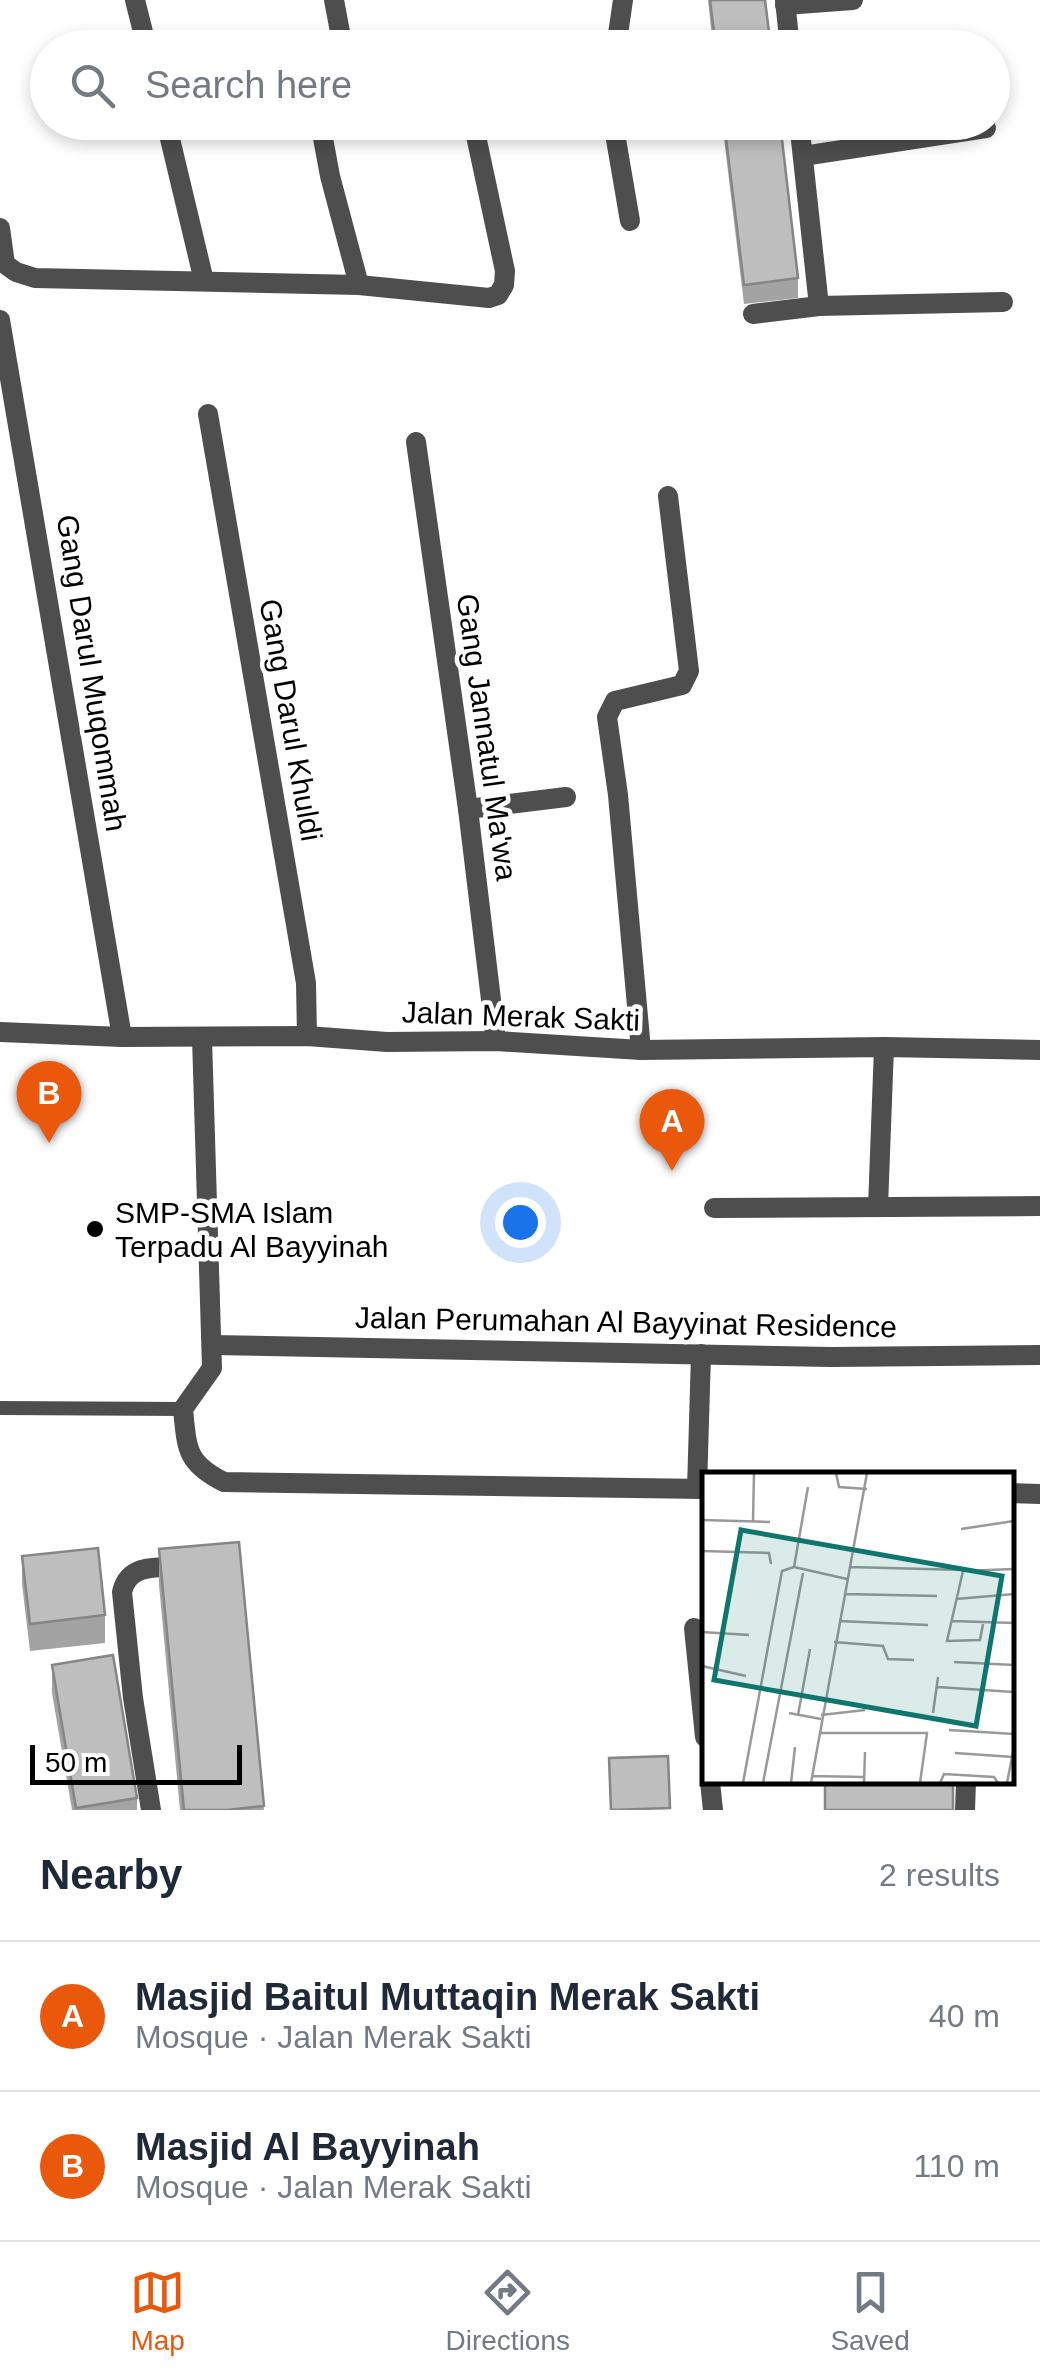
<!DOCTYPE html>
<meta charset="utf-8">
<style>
:root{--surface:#fff;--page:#f6f6f7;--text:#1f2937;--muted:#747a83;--line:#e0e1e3;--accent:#ea580c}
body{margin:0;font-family:Arial,sans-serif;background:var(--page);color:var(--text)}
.scale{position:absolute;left:30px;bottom:25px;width:212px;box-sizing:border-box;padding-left:10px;border:5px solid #000;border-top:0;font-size:28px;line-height:35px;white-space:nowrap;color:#000;-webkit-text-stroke:8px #fff;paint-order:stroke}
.you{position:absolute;left:520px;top:1222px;width:35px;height:35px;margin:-25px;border:8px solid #fff;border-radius:50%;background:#1a73e8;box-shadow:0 0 0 15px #1a73e833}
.badge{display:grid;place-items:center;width:65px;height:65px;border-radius:50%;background:var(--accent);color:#fff;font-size:32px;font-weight:700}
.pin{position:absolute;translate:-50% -82px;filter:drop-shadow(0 2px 5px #0008)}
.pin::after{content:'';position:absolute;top:52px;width:35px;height:30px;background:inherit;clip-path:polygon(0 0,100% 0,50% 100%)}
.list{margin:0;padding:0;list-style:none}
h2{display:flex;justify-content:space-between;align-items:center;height:130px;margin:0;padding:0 40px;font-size:42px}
h2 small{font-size:32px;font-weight:400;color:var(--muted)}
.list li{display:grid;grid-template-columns:65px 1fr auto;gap:30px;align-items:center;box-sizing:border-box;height:150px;padding:0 40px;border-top:2px solid var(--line)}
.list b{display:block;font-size:38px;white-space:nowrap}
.list p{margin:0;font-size:32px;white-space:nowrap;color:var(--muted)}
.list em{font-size:32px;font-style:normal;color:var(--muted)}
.icon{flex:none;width:55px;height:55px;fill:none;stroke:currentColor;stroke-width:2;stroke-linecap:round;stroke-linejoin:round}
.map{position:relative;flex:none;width:1040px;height:1810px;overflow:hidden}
.search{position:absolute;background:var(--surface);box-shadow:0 5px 15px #0003;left:30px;right:30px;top:30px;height:110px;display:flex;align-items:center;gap:25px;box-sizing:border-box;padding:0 35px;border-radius:55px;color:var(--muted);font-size:38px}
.sheet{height:430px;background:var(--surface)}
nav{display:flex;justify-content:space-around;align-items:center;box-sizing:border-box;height:140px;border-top:2px solid var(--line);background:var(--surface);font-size:28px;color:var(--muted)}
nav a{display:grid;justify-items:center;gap:5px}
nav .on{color:var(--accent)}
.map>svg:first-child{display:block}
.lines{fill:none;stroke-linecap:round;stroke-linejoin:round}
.service{stroke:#4e4e4e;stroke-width:14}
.minor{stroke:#4e4e4e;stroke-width:20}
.wall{fill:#a3a3a3}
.building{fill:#bebebe;stroke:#858585;stroke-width:2.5}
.poi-dot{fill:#000;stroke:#fff;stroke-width:4}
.labels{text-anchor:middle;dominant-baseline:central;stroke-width:9;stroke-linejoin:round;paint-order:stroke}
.street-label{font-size:30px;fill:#000;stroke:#fff}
.poi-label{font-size:30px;fill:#000;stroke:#fff;text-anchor:start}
.inset-road{fill:none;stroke:#999;stroke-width:2.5}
.view{fill:#0f766e;fill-opacity:0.15;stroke:#0f766e;stroke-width:5}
.inset-edge{fill:none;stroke:#000;stroke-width:5}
</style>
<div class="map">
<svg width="1040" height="1810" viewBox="0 0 1040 1810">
<rect width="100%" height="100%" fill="#fff"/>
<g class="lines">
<!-- service -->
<polyline class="service" points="0,1408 183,1409"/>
<!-- minor -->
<g class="minor">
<polyline points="135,0 147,48"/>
<polyline points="334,0 343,48"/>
<polyline points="785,0 790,48"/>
<polyline points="785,5 853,0"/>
<polyline points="616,48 623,0"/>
<polyline points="166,122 204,281"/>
<polyline points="320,122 330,176 359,285"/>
<polyline points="613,122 630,221"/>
<polyline points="799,122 819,306"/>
<polyline points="803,156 986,128"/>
<polyline points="0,228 5,264 16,272 35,278 359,285 489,298 498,295 504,285 505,271 473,122"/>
<polyline points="753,314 819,306 1003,302"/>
<polyline points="0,320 122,1037"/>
<polyline points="208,414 306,983 307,1036"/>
<polyline points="416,442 468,809 496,1041"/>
<polyline points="468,809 566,797"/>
<polyline points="0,1032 122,1037 307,1036 387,1042 496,1041 641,1050 884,1047 1040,1050"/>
<path d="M202,1038L212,1368L183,1409C187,1449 186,1463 224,1482L705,1489"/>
<polyline points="641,1050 618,795 607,717 615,701 682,685 689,671 668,496"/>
<polyline points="878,1207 884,1047"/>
<polyline points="714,1208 1040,1206"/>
<polyline points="212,1345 831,1357 1040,1355"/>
<polyline points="697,1489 701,1354"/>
<polyline points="1012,1493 1040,1494"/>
<polyline points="694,1628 705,1737"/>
<polyline points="710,1782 713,1810"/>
<path d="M151,1810L133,1698L122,1592C129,1562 160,1568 186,1567"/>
<polyline points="965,1810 966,1782"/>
</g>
</g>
<!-- wall -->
<g class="wall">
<polygon points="708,0 765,0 771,48 713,48"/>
<polygon points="722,122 780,122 798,278 798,298 744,304"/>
<polygon points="239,1542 264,1810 180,1810 159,1585 159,1549"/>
<polygon points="22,1556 105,1615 105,1643 30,1651 22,1584"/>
<polygon points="52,1665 137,1798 137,1810 72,1810 52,1693"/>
</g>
<!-- building -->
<g class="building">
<polygon points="710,0 765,0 771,48 716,48"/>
<polygon points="724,122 780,122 798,278 744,285"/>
<polygon points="239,1542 264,1806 227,1810 184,1810 159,1549"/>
<polygon points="98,1548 105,1615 30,1624 22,1556"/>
<polygon points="113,1655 137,1798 76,1808 52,1665"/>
<polygon points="668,1756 670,1808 611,1810 609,1758"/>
<rect x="825" y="1782" width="128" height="28"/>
</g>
<!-- markers -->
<circle class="poi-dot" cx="95" cy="1229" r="10"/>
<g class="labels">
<!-- street labels -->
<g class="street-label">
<text transform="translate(92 673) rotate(81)">Gang Darul Muqommah</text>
<text transform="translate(291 720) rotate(80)">Gang Darul Khuldi</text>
<text transform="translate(487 737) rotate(82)">Gang Jannatul Ma'wa</text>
<text transform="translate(521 1016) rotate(2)">Jalan Merak Sakti</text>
<text transform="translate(626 1322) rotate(1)">Jalan Perumahan Al Bayyinat Residence</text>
</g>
<!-- poi labels -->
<g class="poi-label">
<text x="115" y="1212">SMP-SMA Islam<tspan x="115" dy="34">Terpadu Al Bayyinah</tspan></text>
</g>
</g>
<!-- overview -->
<g transform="translate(702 1472)">
<rect width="312" height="312" fill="#fff"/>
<path class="inset-road" d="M134,1L137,15L165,17M0,48L68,50M51,49L52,1M259,57L312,49M0,79L67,81L69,92M92,95L106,15M92,95L145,107M147,95L262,98M143,122L235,124M254,127L312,122M137,149L226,153M250,149L312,151M281,152L278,168L245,169L261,99L312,97M0,160L47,163M132,170L181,174L186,187L212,188M252,190L312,193M0,194L44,204M235,215L312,220M87,241L119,247M231,241L236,205M96,243L108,177M119,243L163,238M247,258L312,262M117,261H225L218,311M253,281L311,285M110,304L162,305M41,311L80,99L92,95M61,311L101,101M89,311L93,275M109,311L165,1M162,311L163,280M238,311L242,302L292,305L296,311M305,311L312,275"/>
<path class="view" d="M39,58L300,104L274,254L12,208Z"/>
<rect width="312" height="312" class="inset-edge"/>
</g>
</svg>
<div class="scale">50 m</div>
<div class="you"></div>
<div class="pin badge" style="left:672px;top:1171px">A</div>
<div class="pin badge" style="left:49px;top:1143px">B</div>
<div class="search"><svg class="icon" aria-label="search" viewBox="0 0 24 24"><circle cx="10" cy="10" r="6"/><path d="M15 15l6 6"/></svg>Search here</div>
</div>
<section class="sheet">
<h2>Nearby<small>2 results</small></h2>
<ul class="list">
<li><span class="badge">A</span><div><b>Masjid Baitul Muttaqin Merak Sakti</b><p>Mosque · Jalan Merak Sakti</p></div><em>40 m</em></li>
<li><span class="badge">B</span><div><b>Masjid Al Bayyinah</b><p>Mosque · Jalan Merak Sakti</p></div><em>110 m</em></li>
</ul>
</section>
<nav>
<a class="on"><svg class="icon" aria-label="map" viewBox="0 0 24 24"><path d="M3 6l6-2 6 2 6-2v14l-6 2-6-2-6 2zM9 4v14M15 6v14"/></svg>Map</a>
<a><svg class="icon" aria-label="directions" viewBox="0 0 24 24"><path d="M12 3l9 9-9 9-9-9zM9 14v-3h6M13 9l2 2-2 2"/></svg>Directions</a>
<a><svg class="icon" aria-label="saved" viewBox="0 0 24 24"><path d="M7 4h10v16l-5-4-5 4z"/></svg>Saved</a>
</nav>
